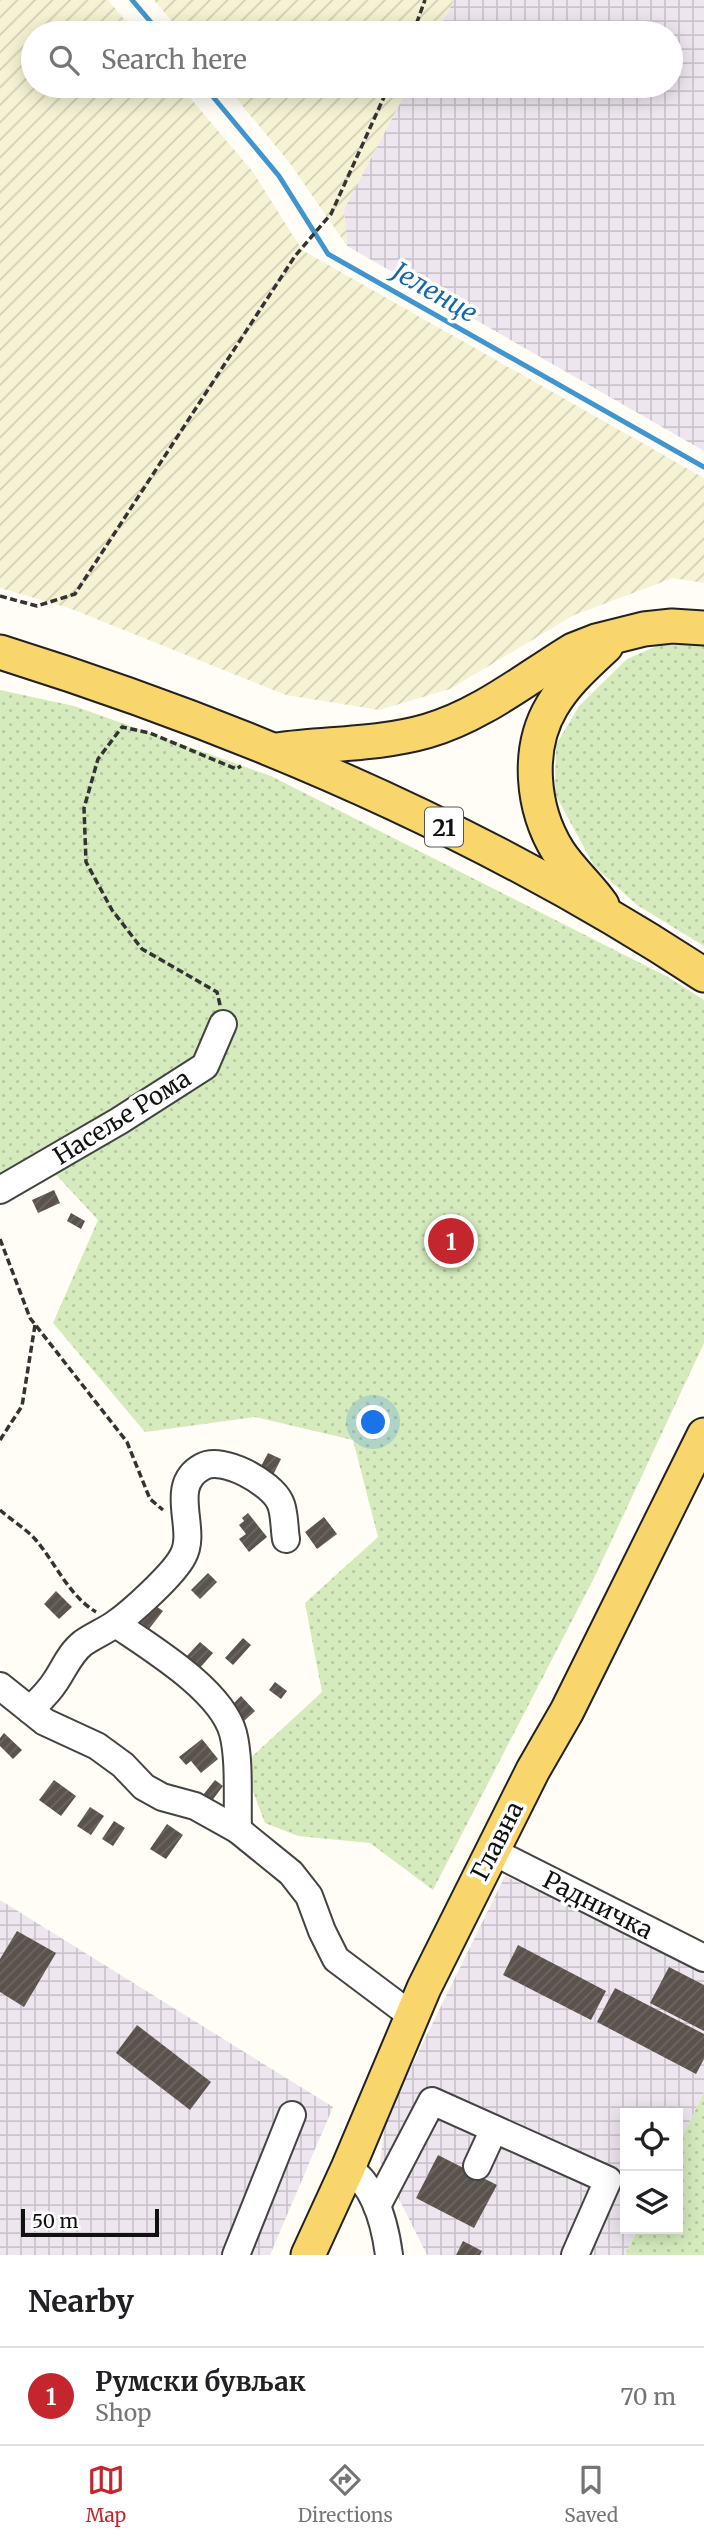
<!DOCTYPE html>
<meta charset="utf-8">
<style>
:root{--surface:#fff;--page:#f6f6f6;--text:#202124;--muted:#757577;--line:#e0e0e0;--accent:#c4262e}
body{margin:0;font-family:Merriweather,serif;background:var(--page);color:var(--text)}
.controls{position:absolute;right:21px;bottom:21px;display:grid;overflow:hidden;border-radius:0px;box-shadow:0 4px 18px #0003}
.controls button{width:63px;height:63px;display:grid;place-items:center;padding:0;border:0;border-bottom:2px solid var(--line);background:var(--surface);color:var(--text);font:35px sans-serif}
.scale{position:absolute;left:21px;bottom:18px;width:138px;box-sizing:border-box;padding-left:7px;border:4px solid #111;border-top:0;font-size:19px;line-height:24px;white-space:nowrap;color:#111;-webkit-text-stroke:5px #fff;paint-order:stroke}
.you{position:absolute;left:374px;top:1423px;width:24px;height:24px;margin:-18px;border:5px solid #fff;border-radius:50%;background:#1a73e8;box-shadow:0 0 0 10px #1a73e833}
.badge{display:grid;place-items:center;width:46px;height:46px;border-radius:50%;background:var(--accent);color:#fff;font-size:23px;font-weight:700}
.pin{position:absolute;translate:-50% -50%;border:4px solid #fff;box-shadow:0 2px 7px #0006}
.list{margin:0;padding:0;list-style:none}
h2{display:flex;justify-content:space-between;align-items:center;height:91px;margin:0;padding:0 28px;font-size:30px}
h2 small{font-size:23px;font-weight:400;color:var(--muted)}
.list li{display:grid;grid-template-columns:46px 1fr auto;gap:21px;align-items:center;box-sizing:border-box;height:98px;padding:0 28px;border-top:2px solid var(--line)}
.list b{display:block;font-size:26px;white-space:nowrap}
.list p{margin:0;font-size:23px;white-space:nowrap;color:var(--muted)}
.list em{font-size:23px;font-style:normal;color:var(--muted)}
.icon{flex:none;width:38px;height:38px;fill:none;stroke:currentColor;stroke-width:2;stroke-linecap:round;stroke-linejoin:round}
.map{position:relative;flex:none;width:704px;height:2255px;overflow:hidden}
.search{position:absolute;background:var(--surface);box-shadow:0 4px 18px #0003;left:21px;right:21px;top:21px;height:77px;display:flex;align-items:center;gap:18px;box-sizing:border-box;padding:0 24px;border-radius:38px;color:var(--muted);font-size:26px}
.sheet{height:189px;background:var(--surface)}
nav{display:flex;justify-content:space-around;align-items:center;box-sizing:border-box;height:98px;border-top:2px solid var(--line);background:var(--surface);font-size:19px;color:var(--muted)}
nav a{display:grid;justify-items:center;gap:4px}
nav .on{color:var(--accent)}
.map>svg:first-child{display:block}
.industrial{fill:url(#industrial-grid)}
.farmland{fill:url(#farmland-furrows)}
.grass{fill:url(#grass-dots)}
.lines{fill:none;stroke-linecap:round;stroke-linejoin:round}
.stream{stroke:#3f96cf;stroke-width:5}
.building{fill:url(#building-hatch)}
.minor-casing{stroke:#444;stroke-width:30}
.major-casing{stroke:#222;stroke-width:37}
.path{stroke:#333;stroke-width:3.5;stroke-dasharray:7 3.5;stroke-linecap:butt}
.minor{stroke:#fff;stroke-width:26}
.major{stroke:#f9d66b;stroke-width:33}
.labels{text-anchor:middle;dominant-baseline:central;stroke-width:7;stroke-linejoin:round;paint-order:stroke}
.shield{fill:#fff;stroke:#585858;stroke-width:2}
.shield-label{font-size:23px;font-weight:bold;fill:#111}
.street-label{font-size:24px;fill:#111;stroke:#fff}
.water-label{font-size:26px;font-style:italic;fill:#1768a6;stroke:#fff}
</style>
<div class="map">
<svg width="704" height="2255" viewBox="0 0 704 2255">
<defs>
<pattern id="industrial-grid" width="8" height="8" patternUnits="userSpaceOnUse" patternTransform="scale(1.75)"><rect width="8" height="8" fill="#eee6ef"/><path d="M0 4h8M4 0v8" fill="none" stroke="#cbc4cc"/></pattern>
<pattern id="farmland-furrows" width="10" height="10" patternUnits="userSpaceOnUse" patternTransform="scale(1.75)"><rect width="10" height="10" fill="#f6f3d4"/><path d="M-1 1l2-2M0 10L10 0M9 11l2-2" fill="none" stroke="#d2cfb5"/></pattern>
<pattern id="grass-dots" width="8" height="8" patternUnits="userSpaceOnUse" patternTransform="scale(1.75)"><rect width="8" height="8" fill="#d5ebbd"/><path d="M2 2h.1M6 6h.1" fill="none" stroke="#b6c8a1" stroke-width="1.8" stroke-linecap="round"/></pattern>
<pattern id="building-hatch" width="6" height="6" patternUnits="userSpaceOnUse" patternTransform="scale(1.75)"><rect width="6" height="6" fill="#5a524d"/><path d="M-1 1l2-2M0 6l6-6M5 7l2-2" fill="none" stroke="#6d6662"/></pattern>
</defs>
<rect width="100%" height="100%" fill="#fffdf5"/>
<!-- industrial -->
<g class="industrial">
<polygon points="454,0 704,0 704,451 347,246 344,209 409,86 671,86 671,33 436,33"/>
<polygon points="505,1876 704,1967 704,2092 678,2146 678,2113 625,2113 625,2229 638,2229 625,2255 427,2255 380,2161 386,2118"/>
<polygon points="0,1900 333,2107 270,2255 0,2255"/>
</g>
<!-- farmland -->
<g class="farmland">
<polygon points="0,0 108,0 136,33 33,33 33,86 180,86 253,172 302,250 704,478 704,583 673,578 574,615 450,689 379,710 286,695 69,608 0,588"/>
<polygon points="154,0 454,0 436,33 182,33"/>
<polygon points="226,86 409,86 344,209 347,246 289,162"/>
</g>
<!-- grass -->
<g class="grass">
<polygon points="680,636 704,642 704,946 637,905 594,866 555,794 556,745 579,706 627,659"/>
<polygon points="0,690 74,706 271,776 668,977 704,1000 704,1343 595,1576 433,1890 370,1843 298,1836 265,1823 243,1765 322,1692 305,1603 378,1537 353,1440 255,1417 145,1432 53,1323 98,1220 50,1168 0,1188"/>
<polygon points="704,2092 704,2255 625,2255 638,2229 678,2229 678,2146"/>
</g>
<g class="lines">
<!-- stream -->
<g class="stream">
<polyline points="132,0 160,33"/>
<polyline points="204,86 279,176 328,254 704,467"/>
</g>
</g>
<!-- building -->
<g class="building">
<polygon points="54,1190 60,1203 38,1213 32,1200"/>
<polygon points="71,1213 85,1221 81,1229 67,1221"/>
<polygon points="268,1453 281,1459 273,1475 260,1468"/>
<polygon points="248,1513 267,1537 249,1552 239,1539 246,1534 239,1525 244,1521 242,1518"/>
<polygon points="324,1517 337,1534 317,1549 305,1532"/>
<polygon points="208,1573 217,1582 200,1599 191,1590"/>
<polygon points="56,1591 72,1607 59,1619 44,1604"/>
<polygon points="153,1604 163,1611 149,1629 140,1622"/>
<polygon points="243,1638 251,1645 233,1665 225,1658"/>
<polygon points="200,1642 213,1653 198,1670 185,1658"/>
<polygon points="275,1682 287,1691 281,1699 269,1690"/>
<polygon points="241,1696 255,1711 244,1721 230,1707"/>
<polygon points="4,1733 22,1750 13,1759 0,1746 0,1738"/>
<polygon points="202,1739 218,1759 201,1773 191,1761 186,1765 179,1757"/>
<polygon points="54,1780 76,1796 61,1816 39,1800"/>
<polygon points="215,1780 223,1786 211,1802 203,1795"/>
<polygon points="90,1807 104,1816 91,1835 77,1826"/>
<polygon points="114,1821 125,1828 113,1846 102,1839"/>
<polygon points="167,1824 183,1835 166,1859 150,1849"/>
<polygon points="17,1931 56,1953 24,2007 0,1992 0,1959"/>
<polygon points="518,1945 606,1991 591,2020 503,1975"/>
<polygon points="669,1967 704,1985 704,2031 650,2003"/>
<polygon points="615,1988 704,2034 704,2059 696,2074 597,2022"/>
<polygon points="137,2025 211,2082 190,2110 116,2053"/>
<polygon points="438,2155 497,2185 474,2228 416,2198"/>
<polygon points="463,2241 482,2251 480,2255 456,2255"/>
</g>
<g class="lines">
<defs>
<g id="minor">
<polyline points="0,1190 119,1121 205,1066 223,1024"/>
<path d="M116,1624C151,1648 221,1690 233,1733C240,1759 237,1802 238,1830"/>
<polyline points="0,1686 45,1722 97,1746 123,1765 144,1787 162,1797 195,1806 238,1830 291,1873 309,1896 322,1931 336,1959 412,2016"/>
<path d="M30,1710C39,1701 48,1693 55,1682C64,1669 70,1653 83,1643C93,1636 105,1631 115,1624C132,1612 174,1574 183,1556C198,1529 167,1486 202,1467C223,1455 271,1483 280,1502C285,1512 284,1528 286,1539"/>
<polyline points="492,1851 704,1958"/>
<polyline points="477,2166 494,2129"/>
<path d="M348,2168C375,2185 385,2225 389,2255"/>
<polyline points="377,2206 432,2101 608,2180 575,2255"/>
<polyline points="236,2255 292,2115"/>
</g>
<g id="major">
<path d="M0,652C246,729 488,833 704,975"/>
<path d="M277,750C327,743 378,745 427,731C480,716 527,678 573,650L596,641L644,629L672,626L704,628"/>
<path d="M602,905C589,886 570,870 558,851C532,809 526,749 552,706C566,682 586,665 606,646"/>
<polyline points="308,2255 348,2168 424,1988 533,1770 567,1711 704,1435"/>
</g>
</defs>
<!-- minor casing -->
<use href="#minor" class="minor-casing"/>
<!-- major casing -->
<use href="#major" class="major-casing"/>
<!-- path -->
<g class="path">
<polyline points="413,33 425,0"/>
<polyline points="0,596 37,606 75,594 295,256 331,214 389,86"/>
<polyline points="220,1005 217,992 142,949 112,910 86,862 84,808 98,759 122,727 150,733 236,769 241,766"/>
<polyline points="0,1239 30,1318 127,1442 150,1499 163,1510"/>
<polyline points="0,1440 22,1406 35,1325"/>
<path d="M0,1510C11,1520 25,1528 35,1539C55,1562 69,1596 96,1612"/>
</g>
<!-- minor -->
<use href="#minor" class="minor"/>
<!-- major -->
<use href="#major" class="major"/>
</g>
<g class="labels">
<!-- shield labels -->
<rect class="shield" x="425" y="807.5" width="38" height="39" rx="5"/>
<g class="shield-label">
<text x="444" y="827">21</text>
</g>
<!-- street labels -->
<g class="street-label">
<text transform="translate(122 1117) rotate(-32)">Насеље Рома</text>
<text transform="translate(497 1841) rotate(-63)">Главна</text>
<text transform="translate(598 1905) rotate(27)">Радничка</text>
</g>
<!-- water labels -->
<g class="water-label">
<text transform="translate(435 292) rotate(30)">Јеленце</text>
</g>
</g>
</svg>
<div class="controls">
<button><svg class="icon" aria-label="locate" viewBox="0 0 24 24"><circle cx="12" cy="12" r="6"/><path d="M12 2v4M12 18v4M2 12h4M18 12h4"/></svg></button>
<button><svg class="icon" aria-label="layers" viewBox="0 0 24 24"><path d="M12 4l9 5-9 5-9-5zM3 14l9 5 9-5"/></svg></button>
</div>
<div class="scale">50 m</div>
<div class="you"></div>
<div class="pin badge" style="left:451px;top:1241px">1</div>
<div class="search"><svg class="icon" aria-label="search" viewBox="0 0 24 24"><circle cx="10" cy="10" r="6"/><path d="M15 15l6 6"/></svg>Search here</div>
</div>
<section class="sheet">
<h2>Nearby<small></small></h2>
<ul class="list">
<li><span class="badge">1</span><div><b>Румски бувљак</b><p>Shop</p></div><em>70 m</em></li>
</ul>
</section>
<nav>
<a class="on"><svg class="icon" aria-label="map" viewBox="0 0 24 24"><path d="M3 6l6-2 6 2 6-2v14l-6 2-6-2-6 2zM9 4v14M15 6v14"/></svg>Map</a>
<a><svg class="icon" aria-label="directions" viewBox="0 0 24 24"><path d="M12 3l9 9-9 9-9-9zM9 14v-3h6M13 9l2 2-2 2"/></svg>Directions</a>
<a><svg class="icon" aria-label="saved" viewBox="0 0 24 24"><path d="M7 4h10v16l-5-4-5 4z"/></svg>Saved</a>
</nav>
